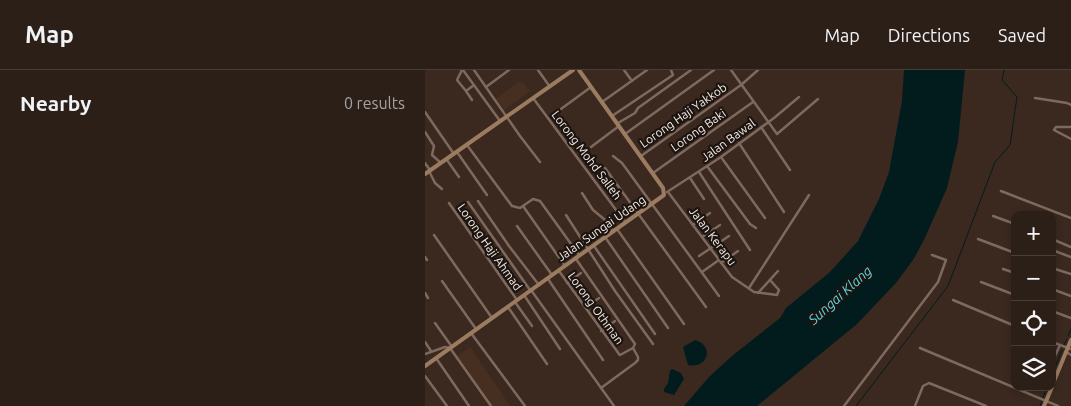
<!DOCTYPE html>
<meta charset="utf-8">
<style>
:root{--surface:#2c1f18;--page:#342721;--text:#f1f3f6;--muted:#a6a2a2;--line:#483d37}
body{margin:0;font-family:Ubuntu,sans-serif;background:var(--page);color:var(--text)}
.controls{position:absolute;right:15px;bottom:15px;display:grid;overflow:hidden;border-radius:10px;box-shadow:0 2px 8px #0003}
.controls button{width:45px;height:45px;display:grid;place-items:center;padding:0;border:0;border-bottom:1px solid var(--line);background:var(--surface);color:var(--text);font:25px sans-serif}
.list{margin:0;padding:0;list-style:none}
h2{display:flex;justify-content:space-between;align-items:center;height:65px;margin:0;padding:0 20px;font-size:21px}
h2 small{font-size:16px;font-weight:400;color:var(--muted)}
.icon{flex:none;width:28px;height:28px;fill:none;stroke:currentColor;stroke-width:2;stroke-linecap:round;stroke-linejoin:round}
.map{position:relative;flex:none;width:646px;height:336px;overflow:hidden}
header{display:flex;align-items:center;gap:30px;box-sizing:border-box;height:70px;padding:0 25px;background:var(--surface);border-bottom:1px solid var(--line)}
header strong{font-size:24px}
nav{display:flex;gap:28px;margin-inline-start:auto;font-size:18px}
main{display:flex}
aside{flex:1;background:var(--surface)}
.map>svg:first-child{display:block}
.built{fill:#462e21}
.water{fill:#021c1e}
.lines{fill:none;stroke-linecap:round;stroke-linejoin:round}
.stream{stroke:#021c1e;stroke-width:1}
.street{stroke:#7e695e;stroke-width:2.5}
.secondary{stroke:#9c7c60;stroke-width:4}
.labels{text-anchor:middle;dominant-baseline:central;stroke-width:4.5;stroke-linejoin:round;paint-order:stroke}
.street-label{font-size:12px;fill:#f6eae3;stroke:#1c1410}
.water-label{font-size:14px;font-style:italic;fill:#57d7df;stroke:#1c1410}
</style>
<header>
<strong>Map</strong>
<nav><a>Map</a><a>Directions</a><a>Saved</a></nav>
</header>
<main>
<aside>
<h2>Nearby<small>0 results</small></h2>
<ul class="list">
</ul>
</aside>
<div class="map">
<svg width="646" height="336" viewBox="0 0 646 336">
<rect width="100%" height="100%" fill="#3b2920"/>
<!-- built -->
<g class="built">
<polygon points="93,12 98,12 105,21 79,41 71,29"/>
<polygon points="45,277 85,336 67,336 32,286"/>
</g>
<!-- water -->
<g class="water">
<polygon points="479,0 540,0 533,72 522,118 499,170 488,190 471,213 432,254 332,336 259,336 284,307 307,286 355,248 361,238 405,202 433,171 454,129 464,102 477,31"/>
<path d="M270,270C289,275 284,299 263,295L258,277Z"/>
<polygon points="247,299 256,303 259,309 249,325 239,322 239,319 243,313 245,301"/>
</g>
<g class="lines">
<!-- stream -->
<g class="stream">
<polyline points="643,266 646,259"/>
<polyline points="639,275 642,269"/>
<polyline points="627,305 637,280"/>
<polyline points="431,336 523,216 570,92 585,75 592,27 577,10 579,0"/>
<polyline points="615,336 622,317"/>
</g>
<!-- street -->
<g class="street">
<polyline points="37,0 32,10 41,21"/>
<polyline points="38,0 75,51"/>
<polyline points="49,0 95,66 115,92"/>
<polyline points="113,0 125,17"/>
<polyline points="199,0 207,11"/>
<polyline points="306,0 352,64 393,29"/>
<polyline points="61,17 84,0"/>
<polyline points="108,28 200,152"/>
<polyline points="610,28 642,33 646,35"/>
<polyline points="47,30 41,21 49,15"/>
<polyline points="177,32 222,0"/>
<polyline points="136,39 166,17"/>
<polyline points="0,42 29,84"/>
<polyline points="187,46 248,5 246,0"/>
<polyline points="193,53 210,43 213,38 266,0"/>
<polyline points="336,57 365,100"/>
<polyline points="646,57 631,57 629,60 646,69"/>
<polyline points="0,62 9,76 7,85 16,93"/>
<polyline points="200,64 289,0"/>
<polyline points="314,73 359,142"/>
<polyline points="42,75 87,136 95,138 108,129 115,131 154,185"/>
<polyline points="166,77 194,56"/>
<polyline points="32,82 62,125"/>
<polyline points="188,86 197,93 294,226"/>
<polyline points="216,86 316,15 333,0"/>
<polyline points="296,87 340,148"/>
<polyline points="22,90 34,107"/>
<polyline points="0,93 5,100"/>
<polyline points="282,96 325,154 331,158"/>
<polyline points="180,98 281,237"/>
<polyline points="4,101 10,113 17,119"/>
<polyline points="274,102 325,180"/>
<polyline points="228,103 328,32"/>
<polyline points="265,108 279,129"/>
<polyline points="576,121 646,148"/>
<polyline points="242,122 296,87 349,48 374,27"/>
<polyline points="243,122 307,207 329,222 352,225 354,220 345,210"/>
<polyline points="157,123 168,140 179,149 189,162"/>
<polyline points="53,131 84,176 114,215"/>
<polyline points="43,132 105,220"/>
<polyline points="24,133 92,230"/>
<polyline points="98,136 140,196"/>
<polyline points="141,145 190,221 228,274"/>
<polyline points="568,146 590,154"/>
<polyline points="268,155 285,143"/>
<polyline points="92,156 127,205"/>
<polyline points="192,159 259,254"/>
<polyline points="9,165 67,248"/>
<polyline points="180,167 243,258"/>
<polyline points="277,167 295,155"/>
<polyline points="553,169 590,183"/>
<polyline points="627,169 646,177"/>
<polyline points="169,176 230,264"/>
<polyline points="627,180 646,187"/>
<polyline points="274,186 304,166"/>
<polyline points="0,187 2,190"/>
<polyline points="151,189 210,274 208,278"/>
<polyline points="296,193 313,181"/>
<polyline points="627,198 646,204"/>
<polyline points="578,199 590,203"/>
<polyline points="134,201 194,284 195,285 208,278 213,287 213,290 210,293 176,318"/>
<polyline points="277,202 294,190"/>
<polyline points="123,209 178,290"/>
<polyline points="17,211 51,259"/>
<polyline points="556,212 590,225"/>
<polyline points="142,213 156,203"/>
<polyline points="324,218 384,125"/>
<polyline points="627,219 646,226"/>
<polyline points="106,220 189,336"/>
<polyline points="0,223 3,228"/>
<polyline points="333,223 353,201"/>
<polyline points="99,225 135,279"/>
<polyline points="528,230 590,256"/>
<polyline points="90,232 107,256"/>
<polyline points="83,237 122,294"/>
<polyline points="161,237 174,228"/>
<polyline points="627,241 646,248"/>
<polyline points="10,253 27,277"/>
<polyline points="176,261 190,251"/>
<polyline points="46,263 100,336"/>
<polyline points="0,272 6,281"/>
<polyline points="627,272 646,279"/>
<polyline points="495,278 633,336"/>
<polyline points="641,282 646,285"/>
<polyline points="0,284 20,277 25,278 66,336"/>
<polyline points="11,288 44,336"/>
<polyline points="629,288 635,275"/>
<polyline points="0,306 22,336"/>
<polyline points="419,336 513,212 521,190 507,185"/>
<polyline points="490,336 498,316 504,313 561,336"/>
</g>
<!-- secondary -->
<g class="secondary">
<polyline points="0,104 148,0"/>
<polyline points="0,296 239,125 238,118 154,0"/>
<polyline points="627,316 646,270"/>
<polyline points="619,336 627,317"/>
</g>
</g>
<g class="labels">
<!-- street labels -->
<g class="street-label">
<text transform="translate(258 45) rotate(-35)">Lorong Haji Yakkob</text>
<text transform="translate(273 60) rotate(-35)">Lorong Baki</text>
<text transform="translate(303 70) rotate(-36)">Jalan Bawal</text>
<text transform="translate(162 85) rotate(53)">Lorong Mohd Salleh</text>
<text transform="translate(176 158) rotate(-35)">Jalan Sungai Udang</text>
<text transform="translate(288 166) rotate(53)">Jalan Kerapu</text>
<text transform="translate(65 177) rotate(55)">Lorong Haji Ahmad</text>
<text transform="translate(171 238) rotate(54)">Lorong Othman</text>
</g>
<!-- water labels -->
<g class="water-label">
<text transform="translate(415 225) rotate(-42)">Sungai Klang</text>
</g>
</g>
</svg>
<div class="controls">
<button>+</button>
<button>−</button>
<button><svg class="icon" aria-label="locate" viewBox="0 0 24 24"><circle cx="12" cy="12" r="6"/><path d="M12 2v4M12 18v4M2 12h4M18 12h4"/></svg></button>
<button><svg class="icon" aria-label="layers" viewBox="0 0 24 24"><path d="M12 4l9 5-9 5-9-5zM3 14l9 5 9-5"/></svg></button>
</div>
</div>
</main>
